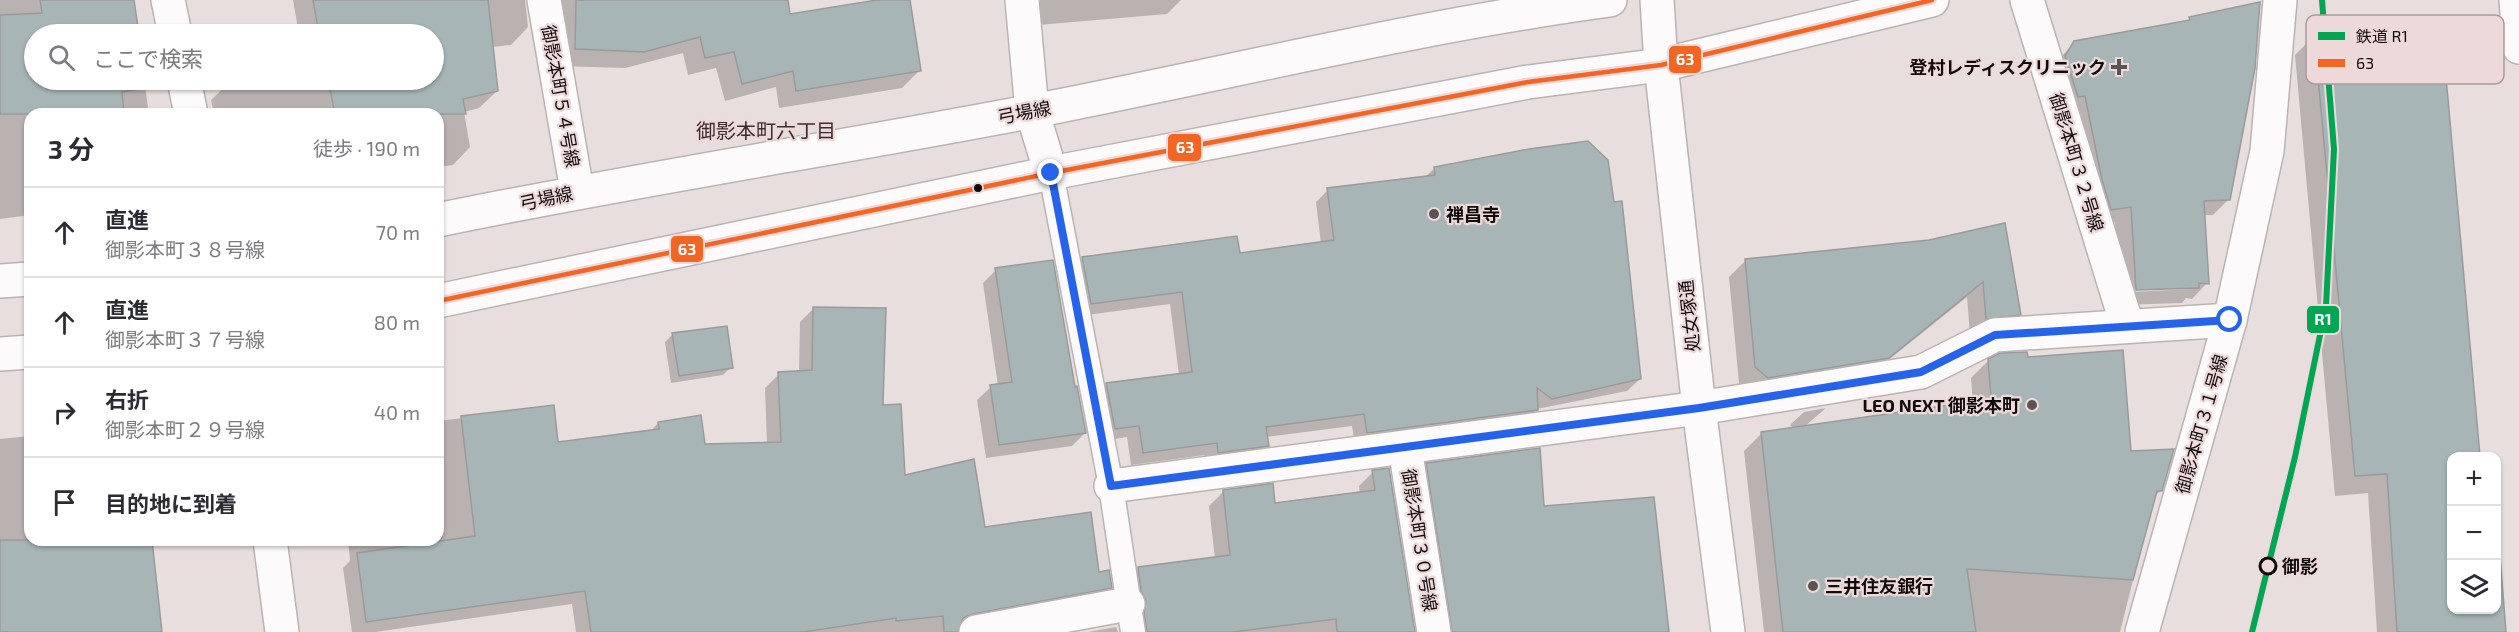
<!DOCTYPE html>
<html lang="ja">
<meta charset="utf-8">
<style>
:root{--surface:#fff;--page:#f2f2f3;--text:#2b2b33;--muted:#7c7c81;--line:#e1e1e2}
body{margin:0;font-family:"Exo 2","Noto Sans JP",sans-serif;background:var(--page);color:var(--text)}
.controls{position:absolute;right:18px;bottom:18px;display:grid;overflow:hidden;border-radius:12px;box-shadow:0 2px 4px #0004}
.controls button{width:54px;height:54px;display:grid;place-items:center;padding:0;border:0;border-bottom:2px solid var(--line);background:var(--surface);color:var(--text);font:30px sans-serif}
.stop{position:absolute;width:18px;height:18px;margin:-14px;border:4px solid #2563eb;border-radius:50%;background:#fff}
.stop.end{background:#2563eb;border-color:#fff;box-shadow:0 2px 6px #0008}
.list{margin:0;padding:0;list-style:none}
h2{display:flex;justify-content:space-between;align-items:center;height:78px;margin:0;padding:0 24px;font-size:26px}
h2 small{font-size:20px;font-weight:400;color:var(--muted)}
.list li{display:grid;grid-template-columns:39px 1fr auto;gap:18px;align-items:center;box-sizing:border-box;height:90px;padding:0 24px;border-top:2px solid var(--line)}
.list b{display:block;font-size:22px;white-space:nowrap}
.list p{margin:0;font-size:20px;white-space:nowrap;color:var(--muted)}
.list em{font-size:20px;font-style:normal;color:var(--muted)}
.icon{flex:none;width:33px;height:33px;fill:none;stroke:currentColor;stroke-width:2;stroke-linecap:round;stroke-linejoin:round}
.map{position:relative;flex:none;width:2519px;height:632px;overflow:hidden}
.search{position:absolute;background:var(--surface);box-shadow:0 2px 4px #0004;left:24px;top:24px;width:420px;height:66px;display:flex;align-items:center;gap:15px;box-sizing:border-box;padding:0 21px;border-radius:33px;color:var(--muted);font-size:22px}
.panel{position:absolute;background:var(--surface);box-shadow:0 2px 4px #0004;left:24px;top:108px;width:420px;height:438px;border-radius:18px}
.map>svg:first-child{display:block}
.shadow{fill:#0003;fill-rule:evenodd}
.building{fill:#a7b5b6;stroke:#9b9a9b;stroke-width:1.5}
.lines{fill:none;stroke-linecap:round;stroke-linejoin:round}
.lane-casing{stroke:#bbb3b3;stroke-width:27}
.street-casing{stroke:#bbb3b3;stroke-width:36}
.secondary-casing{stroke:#bbb3b3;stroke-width:36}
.lane{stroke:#fcfafa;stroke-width:24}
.street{stroke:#fcfafa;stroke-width:33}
.secondary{stroke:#fcfafa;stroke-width:33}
.bus-1-casing{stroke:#eed9da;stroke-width:9}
.bus-1{stroke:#f26522;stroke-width:4.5}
.rail-1-casing{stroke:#eed9da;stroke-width:10}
.rail-1{stroke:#00a651;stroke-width:6}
.route{stroke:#2563eb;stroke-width:8}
.poi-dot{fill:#5c5454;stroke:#eed9da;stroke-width:2}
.bus-dot{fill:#100a0a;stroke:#eed9da;stroke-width:2}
.stop-dot{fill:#eed9da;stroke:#100a0a;stroke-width:3}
.labels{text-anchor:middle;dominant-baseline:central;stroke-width:4.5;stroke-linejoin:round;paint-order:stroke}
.poi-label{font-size:18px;font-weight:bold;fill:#100a0a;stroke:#eed9da;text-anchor:end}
.street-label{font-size:18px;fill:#100a0a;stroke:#eed9da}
.stop-label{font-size:18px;font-weight:bold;fill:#100a0a;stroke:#eed9da;text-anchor:start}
.neighbourhood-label{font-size:20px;fill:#3c2c2d;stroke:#eed9da}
.key{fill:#eed9da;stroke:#ab9b9c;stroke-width:1.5}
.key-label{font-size:16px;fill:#100a0a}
.line-badge{stroke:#eed9da;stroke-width:2}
.badge-label{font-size:16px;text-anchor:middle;font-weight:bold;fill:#fff}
</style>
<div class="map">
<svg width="2519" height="632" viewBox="0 0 2519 632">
<rect width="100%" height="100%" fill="#e9dede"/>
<!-- shadow -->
<g class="shadow">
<polygon points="0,0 117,0 133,5 137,34 34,34 34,80 144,80 149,114 30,114 30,215 0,219"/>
<polygon points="293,0 525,0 528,27 511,45 492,47 497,91 479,108 464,112 470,147 453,165 438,167 438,114 214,114 211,100 229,83 249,80 434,80 434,34 299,34"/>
<polygon points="534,0 759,0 764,19 886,0 908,0 919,71 902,88 779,108 776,87 725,101 716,68 688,75 683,53 625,68 558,66"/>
<polygon points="1037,0 1181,0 1167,14 1038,25"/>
<path d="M2190,18L2229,199L2213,215H2203L2207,283L2192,299L2186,298L2182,303L2121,305L2115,222L2096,225L2059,59L2075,42L2186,22ZM2193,286V289L2129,292L2128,289Z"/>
<polygon points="2439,23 2479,456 2452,456 2452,610 2496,610 2497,532 2504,632 2377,632 2368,493 2335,496 2295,55 2315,35"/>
<polygon points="1435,168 1640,379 1627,391 1537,409 1524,422 1355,445 1352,426 1266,437 1267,446 1255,458 1206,464 1205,455 1131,465 1127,437 1102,441 1094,397 1106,384 1179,375 1170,304 1079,316 1070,270 1082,258 1238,255 1321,244 1316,202 1328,190 1425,177"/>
<polygon points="2004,225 2019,314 2003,331 1970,335 1967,297 1871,374 1751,394 1739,383 1729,277 1746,260 1929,242"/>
<polygon points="996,270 1074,388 1085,433 1072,446 986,458 977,400 991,387 998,386 983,283"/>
<polygon points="814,308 881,407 903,477 984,529 1098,573 1110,587 1096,601 957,627 956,632 576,632 572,604 375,632 352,632 343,568 350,561 348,540 438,540 438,421 552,407 557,444 650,432 658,423 704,446 767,444 765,388 779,374 799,372 800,322"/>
<polygon points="673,334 731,367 723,375 671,383 665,342"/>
<polygon points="2027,359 2161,490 2154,497 2120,632 1764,632 1744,451 1761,434 1794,429 1790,425 1804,412 1826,408 1804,427 1973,403 1971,378 1989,360"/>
<polygon points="30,436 30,540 150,540 161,632 0,632 0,439"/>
<polygon points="1427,465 1542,508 1668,632 1437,632 1413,478"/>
<polygon points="1373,472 1413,632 1133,632 1124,582 1138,568 1215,559 1209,506 1223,492 1274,504 1360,494 1359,486"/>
<polygon points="1116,627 1118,632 1088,632"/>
</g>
<!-- building -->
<g class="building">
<polygon points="40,0 134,0 139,34 34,34 34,80 145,80 146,88 122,92 124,114 0,114 0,15 42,13"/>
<polygon points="313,0 488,0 498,91 463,99 466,114 335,114 328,80 434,80 434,34 319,34"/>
<polygon points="576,0 788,0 790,14 877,0 910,0 921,71 796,91 793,71 742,84 734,52 705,58 700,37 644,52 575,49"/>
<polygon points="2260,2 2255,68 2230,200 2204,201 2209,284 2199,283 2199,288 2136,290 2131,207 2111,210 2102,180 2085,96 2078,97 2065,56 2074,41 2190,20 2189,17"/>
<polygon points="2441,21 2480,456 2451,456 2451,609 2496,609 2498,530 2506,632 2397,632 2387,474 2355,476 2314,34"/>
<polygon points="1588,141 1608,160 1614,202 1622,201 1641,379 1552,399 1537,388 1538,410 1367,433 1364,414 1266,427 1269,446 1218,453 1217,443 1143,453 1139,426 1115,429 1106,383 1192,372 1182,292 1091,304 1082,257 1237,236 1240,253 1334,240 1327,188 1435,175 1434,167 1529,149"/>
<polygon points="2005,223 2021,315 1986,319 1983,282 1889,358 1768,378 1755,367 1745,259 1929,240"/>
<polygon points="1053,260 1075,387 1077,386 1086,433 999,445 990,385 1012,382 995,268"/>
<polygon points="813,307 886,308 883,405 901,404 905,475 974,459 985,527 1091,512 1099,572 1109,570 1112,588 973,614 963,618 958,632 944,632 943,616 896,621 896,618 803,632 591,632 585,591 366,622 357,553 475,536 461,416 554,405 558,442 659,429 658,422 701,415 705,444 781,442 778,372 812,370"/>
<polygon points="727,326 733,368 679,376 672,333"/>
<polygon points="2123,350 2131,451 2174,449 2162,491 2157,491 2133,580 1967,569 1976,632 1783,632 1761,432 1991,399 1988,359 2000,353 2027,352 2028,357"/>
<polygon points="1540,448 1544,506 1654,497 1669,632 1452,632 1426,463"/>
<polygon points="1389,468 1415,632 1337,632 1336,619 1233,632 1147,632 1144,612 1146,601 1141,591 1138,567 1230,555 1223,490 1273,483 1275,503 1375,490 1372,470"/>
<polygon points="0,540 152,540 162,632 0,632"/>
</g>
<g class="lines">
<defs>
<polyline id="lane" points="1051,173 1111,486 1133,632"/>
<g id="street">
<polyline points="168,0 175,34"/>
<polyline points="544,0 577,191"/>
<polyline points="1022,0 1032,111 1051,173"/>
<polyline points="2027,0 2127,325"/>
<polyline points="184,80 191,114"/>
<polyline points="1405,448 1434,632"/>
<polyline points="1111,486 1699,408 1921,372 1995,335 2230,320"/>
<polyline points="270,540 282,632"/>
<polyline points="976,632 1128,604"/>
<polyline points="2142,632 2230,320 2267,151 2280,0"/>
</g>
<g id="secondary">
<polyline points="1657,0 1661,65 1699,408 1728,632"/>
<polyline points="2516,0 2519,47"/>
<path d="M438,220C636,179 835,149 1033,111C1225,74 1416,26 1610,0"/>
<polyline points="0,281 30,279"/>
<polyline points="438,301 1051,173 1528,82 1661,65 1932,0"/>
<polyline points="0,354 30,352"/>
</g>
</defs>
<!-- lane casing -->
<use href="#lane" class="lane-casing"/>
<!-- street casing -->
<use href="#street" class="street-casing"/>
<!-- secondary casing -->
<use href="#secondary" class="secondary-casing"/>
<!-- lane -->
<use href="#lane" class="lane"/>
<!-- street -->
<use href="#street" class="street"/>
<!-- secondary -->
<use href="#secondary" class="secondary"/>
<defs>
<polyline id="bus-1" points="438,301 1051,173 1528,82 1661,65 1932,0"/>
</defs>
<!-- bus-1 casing -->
<use href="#bus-1" class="bus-1-casing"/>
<!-- bus-1 -->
<use href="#bus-1" class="bus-1"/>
<defs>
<polyline id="rail-1" points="2252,632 2295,457 2326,306 2334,149 2322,0"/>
</defs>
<!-- rail-1 casing -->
<use href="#rail-1" class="rail-1-casing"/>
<!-- rail-1 -->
<use href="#rail-1" class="rail-1"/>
</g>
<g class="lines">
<!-- route -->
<polyline class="route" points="1051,173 1111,486 1699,408 1921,372 1995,335 2230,320"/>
</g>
<!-- markers -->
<g class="poi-dot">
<path d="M2116 58h6v6h6v6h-6v6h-6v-6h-6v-6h6z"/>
<circle cx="1434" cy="214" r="6"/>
<circle cx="2032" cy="405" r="6"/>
<circle cx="1813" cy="586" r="6"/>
</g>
<circle class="bus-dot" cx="978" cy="188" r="5"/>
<circle class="stop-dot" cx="2268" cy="566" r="8"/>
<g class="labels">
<!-- poi labels -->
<g class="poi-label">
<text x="2106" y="67">登村レディスクリニック</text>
<text x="1446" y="214" text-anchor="start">禅昌寺</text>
<text x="2020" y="405">LEO NEXT 御影本町</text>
<text x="1825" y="586" text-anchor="start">三井住友銀行</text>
</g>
<!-- street labels -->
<g class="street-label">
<text transform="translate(561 96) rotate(80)">御影本町５４号線</text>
<text transform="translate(1024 112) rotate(-11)">弓場線</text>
<text transform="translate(2077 162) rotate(73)">御影本町３２号線</text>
<text transform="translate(546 198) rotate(-12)">弓場線</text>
<text transform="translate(1689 316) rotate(-96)">処女塚通</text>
<text transform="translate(2201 424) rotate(-74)">御影本町３１号線</text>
<text transform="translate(1420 540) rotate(81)">御影本町３０号線</text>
</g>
<!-- stop labels -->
<g class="stop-label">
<text x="2282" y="566">御影</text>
</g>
<!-- neighbourhood labels -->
<g class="neighbourhood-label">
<text x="766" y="130">御影本町六丁目</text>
</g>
</g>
<!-- legend -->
<rect x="2306" y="15" width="198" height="69" rx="9" class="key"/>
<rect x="2318" y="32" width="27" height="8" fill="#00a651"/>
<rect x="2318" y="59" width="27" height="8" fill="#f26522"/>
<g class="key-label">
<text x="2356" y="42">鉄道 R1</text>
<text x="2356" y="69">63</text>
</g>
<g class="line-badge">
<rect x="1668" y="45" width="34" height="29" rx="6" fill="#f26522"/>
<rect x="1167" y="133" width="35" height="29" rx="6" fill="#f26522"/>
<rect x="670" y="235" width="34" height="28" rx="6" fill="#f26522"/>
<rect x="2306" y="305" width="34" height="29" rx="6" fill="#00a651"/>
</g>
<g class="badge-label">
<text x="1685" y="65">63</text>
<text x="1185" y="153">63</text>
<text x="687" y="255">63</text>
<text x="2323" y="325">R1</text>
</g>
</svg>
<div class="controls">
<button>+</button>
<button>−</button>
<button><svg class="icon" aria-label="layers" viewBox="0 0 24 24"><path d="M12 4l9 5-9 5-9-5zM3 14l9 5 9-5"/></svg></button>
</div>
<div class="stop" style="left:2230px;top:320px"></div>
<div class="stop end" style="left:1051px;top:173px"></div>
<div class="search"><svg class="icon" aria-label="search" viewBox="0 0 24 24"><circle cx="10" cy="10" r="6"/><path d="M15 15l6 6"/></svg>ここで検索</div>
<section class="panel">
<h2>3 分<small>徒歩 · 190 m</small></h2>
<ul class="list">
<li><svg class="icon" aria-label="ahead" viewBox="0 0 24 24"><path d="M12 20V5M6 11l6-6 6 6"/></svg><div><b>直進</b><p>御影本町３８号線</p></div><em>70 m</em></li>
<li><svg class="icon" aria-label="ahead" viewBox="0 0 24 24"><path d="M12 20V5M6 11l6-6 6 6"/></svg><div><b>直進</b><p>御影本町３７号線</p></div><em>80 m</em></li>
<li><svg class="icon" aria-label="right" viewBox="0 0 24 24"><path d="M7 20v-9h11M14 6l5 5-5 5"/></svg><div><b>右折</b><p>御影本町２９号線</p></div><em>40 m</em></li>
<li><svg class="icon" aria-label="arrive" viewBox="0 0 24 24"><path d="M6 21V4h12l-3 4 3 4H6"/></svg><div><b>目的地に到着</b></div></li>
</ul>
</section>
</div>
